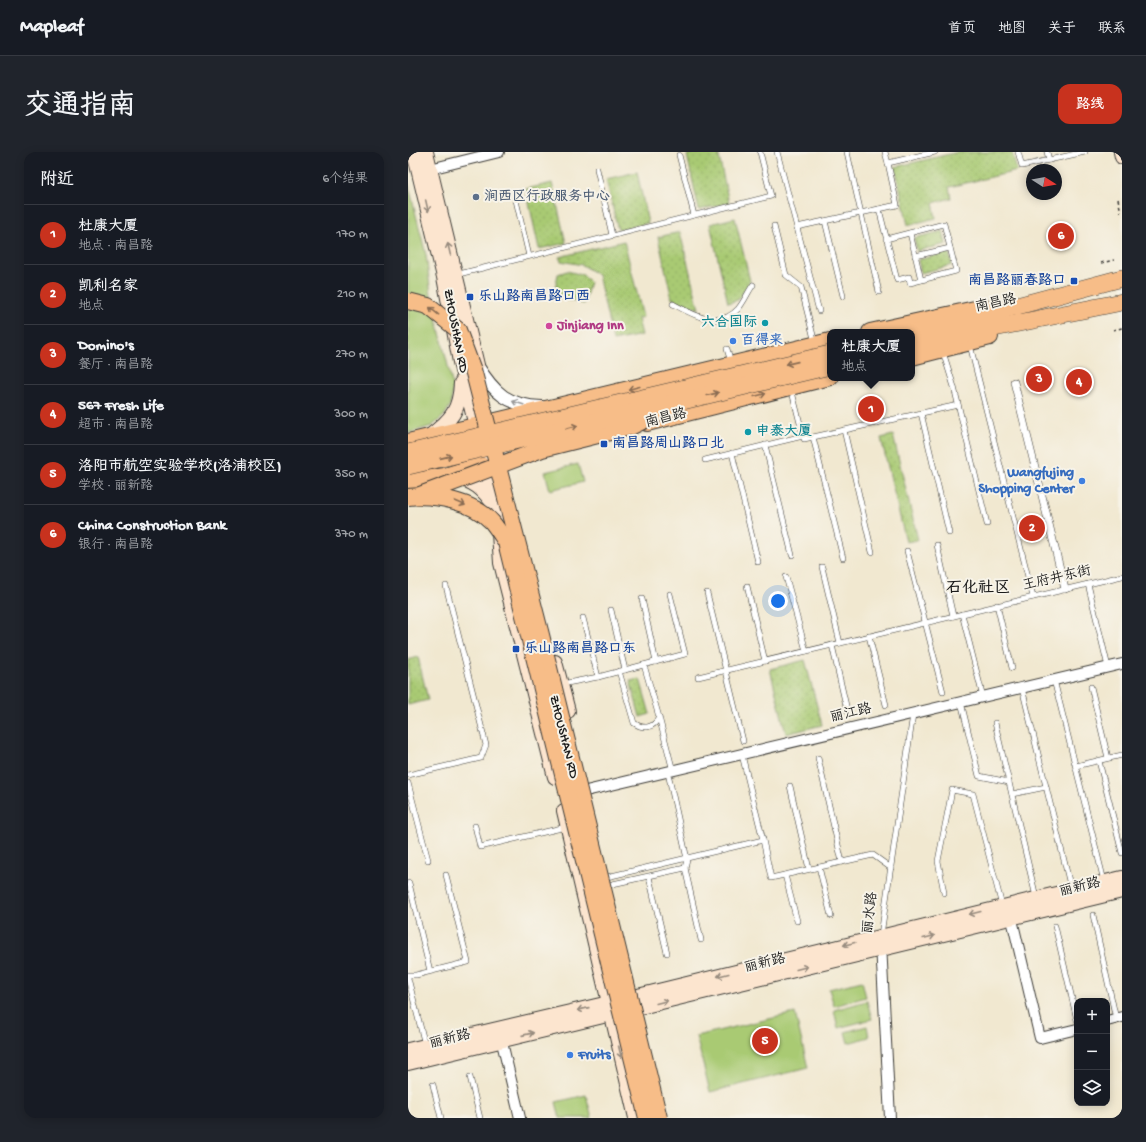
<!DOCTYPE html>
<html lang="zh">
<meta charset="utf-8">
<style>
:root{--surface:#171b24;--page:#20242c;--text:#f1f3f6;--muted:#9ea1a6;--line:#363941;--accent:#c8321e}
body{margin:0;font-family:"Gochi Hand","LXGW WenKai TC",sans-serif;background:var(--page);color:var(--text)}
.controls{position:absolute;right:12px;bottom:12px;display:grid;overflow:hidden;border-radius:8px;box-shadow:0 2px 10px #0003}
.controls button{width:36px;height:36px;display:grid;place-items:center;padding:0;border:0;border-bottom:1px solid var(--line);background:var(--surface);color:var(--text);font:20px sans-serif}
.compass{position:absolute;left:618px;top:12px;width:36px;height:36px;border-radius:50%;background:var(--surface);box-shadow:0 2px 10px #0003;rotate:101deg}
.you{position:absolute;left:370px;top:449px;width:14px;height:14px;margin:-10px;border:3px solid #fff;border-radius:50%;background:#1a73e8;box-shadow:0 0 0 6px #1a73e833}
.badge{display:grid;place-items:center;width:26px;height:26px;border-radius:50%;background:var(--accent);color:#fff;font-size:13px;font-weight:700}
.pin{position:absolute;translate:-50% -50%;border:2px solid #fff;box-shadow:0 1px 4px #0006}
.popup{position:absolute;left:419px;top:177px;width:88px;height:52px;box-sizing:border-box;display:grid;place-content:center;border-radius:8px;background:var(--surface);filter:drop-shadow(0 1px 3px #0005);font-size:13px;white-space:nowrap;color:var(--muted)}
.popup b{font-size:15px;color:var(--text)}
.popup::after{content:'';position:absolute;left:50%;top:100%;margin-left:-8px;border:8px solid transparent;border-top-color:var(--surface)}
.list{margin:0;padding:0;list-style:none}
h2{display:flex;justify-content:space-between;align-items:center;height:52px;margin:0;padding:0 16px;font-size:17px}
h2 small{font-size:13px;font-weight:400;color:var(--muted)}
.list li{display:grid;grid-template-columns:26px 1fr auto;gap:12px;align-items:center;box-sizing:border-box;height:60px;padding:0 16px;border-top:1px solid var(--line)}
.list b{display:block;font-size:15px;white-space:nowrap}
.list p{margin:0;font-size:13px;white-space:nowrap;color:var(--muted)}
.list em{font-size:13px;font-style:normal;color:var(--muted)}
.icon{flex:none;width:22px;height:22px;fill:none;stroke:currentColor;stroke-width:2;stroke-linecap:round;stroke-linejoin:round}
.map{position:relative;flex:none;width:714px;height:966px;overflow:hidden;border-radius:12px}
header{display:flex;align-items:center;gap:24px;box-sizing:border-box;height:56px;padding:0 20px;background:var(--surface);border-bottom:1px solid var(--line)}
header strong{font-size:19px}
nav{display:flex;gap:22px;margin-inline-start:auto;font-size:14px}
.intro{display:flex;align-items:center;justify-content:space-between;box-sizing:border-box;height:96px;padding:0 24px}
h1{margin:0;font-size:28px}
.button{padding:10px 18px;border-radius:12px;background:var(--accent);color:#fff;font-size:14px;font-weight:700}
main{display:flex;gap:24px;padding:0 24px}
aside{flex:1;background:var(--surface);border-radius:12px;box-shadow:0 2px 10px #0003}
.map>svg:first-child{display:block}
.grass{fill:url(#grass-dots);stroke:#627348}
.green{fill:#a9ca73;stroke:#627348}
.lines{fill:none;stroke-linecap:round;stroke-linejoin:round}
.service-casing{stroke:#3c3b37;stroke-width:6}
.pedestrian-casing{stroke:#3c3b37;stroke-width:8}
.minor-casing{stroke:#3c3b37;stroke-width:12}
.tertiary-casing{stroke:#3c3b37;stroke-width:14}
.secondary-casing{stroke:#3c3b37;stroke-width:16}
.primary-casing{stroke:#3c3b37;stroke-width:18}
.trunk-casing{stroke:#3c3b37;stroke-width:18}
.path{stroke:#3c3b37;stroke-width:1.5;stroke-dasharray:3 3;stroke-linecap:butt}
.service{stroke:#fff;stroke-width:5}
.pedestrian{stroke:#fff;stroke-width:7}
.minor{stroke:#fff;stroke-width:10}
.tertiary{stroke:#fff;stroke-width:12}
.secondary{stroke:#fce5cf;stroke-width:14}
.primary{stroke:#f7bd88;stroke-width:16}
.trunk{stroke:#f7bd88;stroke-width:17}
.primary-bridge-casing{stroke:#3c3b37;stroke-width:18;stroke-linecap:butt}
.trunk-bridge-casing{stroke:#3c3b37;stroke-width:18;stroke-linecap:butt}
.primary-bridge{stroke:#f7bd88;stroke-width:16}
.trunk-bridge{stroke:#f7bd88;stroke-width:17}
.oneway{stroke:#978b7e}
.oneway2{stroke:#8a6c52}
.oneway3{stroke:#999}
.service-dot{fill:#5c6f8a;stroke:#f7f3e8;stroke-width:1.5}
.transit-dot{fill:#1a4fb4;stroke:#f7f3e8;stroke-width:1.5}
.culture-dot{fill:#0f9aa8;stroke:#f7f3e8;stroke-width:1.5}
.hotel-dot{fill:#d1479c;stroke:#f7f3e8;stroke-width:1.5}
.shop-dot{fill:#3f7fe0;stroke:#f7f3e8;stroke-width:1.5}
.labels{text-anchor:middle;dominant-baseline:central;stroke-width:4;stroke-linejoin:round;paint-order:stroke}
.service-label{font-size:14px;font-weight:bold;fill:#4e5e75;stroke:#f7f3e8;text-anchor:start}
.transit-label{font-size:14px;font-weight:bold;fill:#164399;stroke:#f7f3e8;text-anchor:start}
.street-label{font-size:14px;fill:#1c1c1c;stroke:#f7f3e8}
.culture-label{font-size:14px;font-weight:bold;fill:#0d838f;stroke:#f7f3e8;text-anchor:end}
.hotel-label{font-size:14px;font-weight:bold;fill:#b23c85;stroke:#f7f3e8;text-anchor:start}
.shop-label{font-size:14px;font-weight:bold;fill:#366cbe;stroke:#f7f3e8;text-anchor:start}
.quarter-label{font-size:16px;font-weight:bold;fill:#1c1c1c;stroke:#f7f3e8}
</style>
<header>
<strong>Mapleaf</strong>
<nav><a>首页</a><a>地图</a><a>关于</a><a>联系</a></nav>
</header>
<div class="intro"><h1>交通指南</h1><a class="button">路线</a></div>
<main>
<aside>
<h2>附近<small>6个结果</small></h2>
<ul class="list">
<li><span class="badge">1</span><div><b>杜康大厦</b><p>地点 · 南昌路</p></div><em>170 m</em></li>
<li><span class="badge">2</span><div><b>凯利名家</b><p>地点</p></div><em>210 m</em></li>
<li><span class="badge">3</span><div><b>Domino's</b><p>餐厅 · 南昌路</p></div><em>270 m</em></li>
<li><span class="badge">4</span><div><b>567 Fresh Life</b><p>超市 · 南昌路</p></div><em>300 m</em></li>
<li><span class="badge">5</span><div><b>洛阳市航空实验学校(洛浦校区)</b><p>学校 · 丽新路</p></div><em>350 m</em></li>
<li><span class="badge">6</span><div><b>China Construction Bank</b><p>银行 · 南昌路</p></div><em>370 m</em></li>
</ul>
</aside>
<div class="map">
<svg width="714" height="966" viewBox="0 0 714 966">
<defs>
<pattern id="grass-dots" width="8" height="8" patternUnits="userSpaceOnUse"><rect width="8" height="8" fill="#a9ca73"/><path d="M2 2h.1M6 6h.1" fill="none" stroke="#91ad63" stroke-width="1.8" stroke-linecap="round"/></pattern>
</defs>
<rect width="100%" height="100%" fill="#f7f3e8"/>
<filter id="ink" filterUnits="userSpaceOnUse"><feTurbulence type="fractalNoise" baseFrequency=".025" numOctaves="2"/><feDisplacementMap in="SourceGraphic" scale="8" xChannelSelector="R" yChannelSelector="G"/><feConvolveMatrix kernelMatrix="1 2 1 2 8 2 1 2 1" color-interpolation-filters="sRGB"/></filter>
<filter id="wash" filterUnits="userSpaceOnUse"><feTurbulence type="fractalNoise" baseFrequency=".012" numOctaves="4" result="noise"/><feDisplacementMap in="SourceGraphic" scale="16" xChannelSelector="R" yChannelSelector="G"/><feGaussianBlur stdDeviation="0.9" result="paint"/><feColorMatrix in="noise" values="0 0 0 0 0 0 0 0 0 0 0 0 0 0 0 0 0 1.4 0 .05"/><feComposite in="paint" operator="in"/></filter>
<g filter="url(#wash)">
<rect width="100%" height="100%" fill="#f1e8d0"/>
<!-- grass -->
<g class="grass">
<polygon points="290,0 310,0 321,51 291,58 279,3"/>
<polygon points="550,0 604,0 609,19 541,35 543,46 525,51 528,66 500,73 487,15"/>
<polygon points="229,20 240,71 210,78 198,27"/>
<polygon points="144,31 158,91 131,97 118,37"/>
<polygon points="327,66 342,129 330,148 320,151 302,72"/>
<polygon points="535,79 538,92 509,99 506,86"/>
<polygon points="272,80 291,157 264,147 250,85"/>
<polygon points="216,89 235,165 230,167 234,183 205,189 190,123 174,113 153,109 151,105"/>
<polygon points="541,100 544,113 513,121 510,108"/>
<polygon points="159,119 175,123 182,130 176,152 148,145 146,141 150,122"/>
<polygon points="485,283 510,388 498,390 473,286"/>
<polygon points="10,505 20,548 0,553 0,508"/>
<polygon points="397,508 414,573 378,582 362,517"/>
<polygon points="232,527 242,562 232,565 222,529"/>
</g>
<!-- green -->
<g class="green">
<polygon points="0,31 18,103 23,143 45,235 43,252 36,264 24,274 0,281"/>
<polygon points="170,312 175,330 142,338 137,320"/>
<polygon points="454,829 458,845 426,854 421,837"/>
<polygon points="459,849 464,867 430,876 426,858"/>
<polygon points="387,861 400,916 302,940 288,884"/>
<polygon points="459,874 461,885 440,891 437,880"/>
<polygon points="178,943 184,966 152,966 148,950"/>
</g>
</g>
<g filter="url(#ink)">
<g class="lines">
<defs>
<g id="service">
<polyline points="369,0 411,159"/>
<polyline points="439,0 471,140"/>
<polyline points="477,0 480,11"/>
<polyline points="610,0 614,14 677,0"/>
<polyline points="639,0 641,8"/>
<polyline points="271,3 286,63"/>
<polyline points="189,17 204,83"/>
<polyline points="107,44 121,104"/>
<polyline points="471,57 489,128 501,125 502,131 548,119 536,72 478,87"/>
<polyline points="417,69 435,144"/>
<polyline points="366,74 378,123 393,135 407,191"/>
<polyline points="389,75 489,53 480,11 527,0"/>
<polyline points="502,81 513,128"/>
<polyline points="507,104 542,96"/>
<polyline points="47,123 363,44 352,0"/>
<path d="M265,152C285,163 311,178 330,157C336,150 340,140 345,133"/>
<polyline points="562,193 625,445"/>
<polyline points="319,197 323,210"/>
<polyline points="535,200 546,235 579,372"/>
<polyline points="383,236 396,287 550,253"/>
<polyline points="513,261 541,381"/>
<polyline points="436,278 464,400"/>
<polyline points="405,285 435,406"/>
<polyline points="357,293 384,403"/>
<polyline points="324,301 350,410"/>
<polyline points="297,308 395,284"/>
<polyline points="529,393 545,464"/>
<polyline points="499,399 535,540"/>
<polyline points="414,415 432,491"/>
<polyline points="378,425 398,499"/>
<polyline points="680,432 700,515"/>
<polyline points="339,434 357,509"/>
<polyline points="299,441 335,589"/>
<polyline points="234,447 248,510"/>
<polyline points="589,453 604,516"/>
<polyline points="203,458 217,518"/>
<polyline points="554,462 575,545"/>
<polyline points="175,466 190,525"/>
<polyline points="461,484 478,553"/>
<polyline points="424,493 439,558"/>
<path d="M211,519L226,571C236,578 246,576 251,565L236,513"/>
<polyline points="290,525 714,424"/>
<polyline points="646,528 696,729"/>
<polyline points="154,532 190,525 277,502 262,442"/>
<polyline points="683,535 700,606"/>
<polyline points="614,536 663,737"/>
<polyline points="553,550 571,624 601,630"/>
<polyline points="251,565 265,619"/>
<polyline points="587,571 628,745"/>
<polyline points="334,603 355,688"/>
<polyline points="410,606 434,710"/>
<polyline points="691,609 714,701"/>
<polyline points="668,614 714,603"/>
<polyline points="260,621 279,707 277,716 293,788"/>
<polyline points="0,623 73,606 78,593 38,434"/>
<polyline points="0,631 20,708"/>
<polyline points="382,634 401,717"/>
<polyline points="604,642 638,635"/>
<polyline points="67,674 72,695 158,675"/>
<polyline points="411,715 423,764"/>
<polyline points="377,723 389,769"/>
<polyline points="199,725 355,688 363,726 465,703 483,716"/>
<polyline points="241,725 259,801"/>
<polyline points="1,731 22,819"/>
<polyline points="200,733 277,716"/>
<polyline points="536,741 530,709 544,638 565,642 594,754"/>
<polyline points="685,763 708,867"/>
<polyline points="647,774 669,868"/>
<polyline points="473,783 505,562"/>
<polyline points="0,823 8,823 60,810 38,723"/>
<polyline points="0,826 17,893"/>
<polyline points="62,925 72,966"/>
<polyline points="25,933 33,966"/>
</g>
<polyline id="pedestrian" points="606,230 657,437"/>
<g id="minor">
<polyline points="17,16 22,17 91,0"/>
<polyline points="178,639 714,512"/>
<polyline points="602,759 632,886 669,877"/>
<polyline points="473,792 482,966"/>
<polyline points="699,869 714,865"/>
<polyline points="92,882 112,966"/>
</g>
<path id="tertiary" d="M69,213C86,241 100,254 134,255"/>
<g id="secondary">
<polyline points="6,0 36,125 52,210 89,358 97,385"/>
<polyline points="18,0 69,213"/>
<polyline points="713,0 714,5"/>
<path d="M22,284C43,268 52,258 53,231"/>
<path d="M47,325C65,328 76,338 86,353"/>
<polyline points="91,381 93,411 147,625"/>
<polyline points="147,510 160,559"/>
<polyline points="156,659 228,966"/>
<polyline points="0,898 201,851 714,726"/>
<polyline points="0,911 714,739"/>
</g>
<g id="primary">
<polyline points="462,180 576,155"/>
<polyline points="504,205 582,185"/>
<polyline points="239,271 422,225"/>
<polyline points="0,290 422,189"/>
<polyline points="0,330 37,324 73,313"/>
</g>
<g id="trunk">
<polyline points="504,182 714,126"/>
<polyline points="504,194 552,183 714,150"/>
</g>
</defs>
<!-- service casing -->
<use href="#service" class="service-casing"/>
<!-- pedestrian casing -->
<use href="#pedestrian" class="pedestrian-casing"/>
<!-- minor casing -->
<use href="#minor" class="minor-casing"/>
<!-- tertiary casing -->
<use href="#tertiary" class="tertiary-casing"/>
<!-- secondary casing -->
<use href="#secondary" class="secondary-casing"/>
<!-- primary casing -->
<use href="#primary" class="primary-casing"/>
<!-- trunk casing -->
<use href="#trunk" class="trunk-casing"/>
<!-- path -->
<g class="path">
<polyline points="710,47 713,60"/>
<polyline points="693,111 706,108"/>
<polyline points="705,178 714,176"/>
</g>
<!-- service -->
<use href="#service" class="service"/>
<!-- pedestrian -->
<use href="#pedestrian" class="pedestrian"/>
<!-- minor -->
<use href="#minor" class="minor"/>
<!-- tertiary -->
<use href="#tertiary" class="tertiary"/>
<!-- secondary -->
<use href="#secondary" class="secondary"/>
<!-- primary -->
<use href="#primary" class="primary"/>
<!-- trunk -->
<use href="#trunk" class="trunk"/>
<defs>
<g id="primary-bridge">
<polyline points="0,149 20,154 50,178 66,221 133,483 251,966"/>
<polyline points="12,343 134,297 222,275 262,256"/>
<path d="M0,345C26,342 65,349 84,370C89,376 94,384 98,390L239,966"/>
</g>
<g id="trunk-bridge">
<polyline points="0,301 422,202"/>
<polyline points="0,314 422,214"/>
</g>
</defs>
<!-- primary-bridge casing -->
<use href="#primary-bridge" class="primary-bridge-casing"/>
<!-- trunk-bridge casing -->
<use href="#trunk-bridge" class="trunk-bridge-casing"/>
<!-- primary-bridge -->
<use href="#primary-bridge" class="primary-bridge"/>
<!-- trunk-bridge -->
<use href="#trunk-bridge" class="trunk-bridge"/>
</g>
<!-- one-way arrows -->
<defs><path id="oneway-shaft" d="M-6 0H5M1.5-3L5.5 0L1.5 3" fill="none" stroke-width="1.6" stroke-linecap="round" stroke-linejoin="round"/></defs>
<g class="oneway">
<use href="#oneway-shaft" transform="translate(19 54) rotate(77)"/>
<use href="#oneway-shaft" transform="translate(41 97) rotate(-103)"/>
<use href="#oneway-shaft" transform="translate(567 761) rotate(166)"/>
<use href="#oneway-shaft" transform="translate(521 785) rotate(-14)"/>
<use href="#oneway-shaft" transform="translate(441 792) rotate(166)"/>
<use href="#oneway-shaft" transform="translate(394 816) rotate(-14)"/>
<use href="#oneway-shaft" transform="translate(315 823) rotate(166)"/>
<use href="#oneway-shaft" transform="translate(254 850) rotate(-14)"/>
<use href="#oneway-shaft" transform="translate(175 857) rotate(167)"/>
<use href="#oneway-shaft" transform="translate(120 882) rotate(-13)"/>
<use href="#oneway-shaft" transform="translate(212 900) rotate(76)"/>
</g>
<g class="oneway2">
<use href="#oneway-shaft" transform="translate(26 159) rotate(-141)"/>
<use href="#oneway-shaft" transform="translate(384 211) rotate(167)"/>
<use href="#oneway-shaft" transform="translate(226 236) rotate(166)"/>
<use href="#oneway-shaft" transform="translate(305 242) rotate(-13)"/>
<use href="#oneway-shaft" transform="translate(352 243) rotate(-14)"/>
<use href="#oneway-shaft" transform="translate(164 275) rotate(-13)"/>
<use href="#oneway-shaft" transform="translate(38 305) rotate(-13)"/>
<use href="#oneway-shaft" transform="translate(52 351) rotate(23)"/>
</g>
<use class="oneway3" href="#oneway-shaft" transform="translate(110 251) rotate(-163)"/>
</g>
<!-- markers -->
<circle class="service-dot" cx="68" cy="45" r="4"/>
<g class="transit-dot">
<rect x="662" y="125" width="8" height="8" rx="2"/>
<rect x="58" y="141" width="8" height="8" rx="2"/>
<rect x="192" y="288" width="8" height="8" rx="2"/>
<rect x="104" y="493" width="8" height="8" rx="2"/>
</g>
<g class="culture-dot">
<circle cx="357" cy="171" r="4"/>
<circle cx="340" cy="280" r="4"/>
</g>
<circle class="hotel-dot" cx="141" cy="174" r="4"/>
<g class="shop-dot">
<circle cx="325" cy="189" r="4"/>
<circle cx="674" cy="329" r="4"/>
<circle cx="162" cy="903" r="4"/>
</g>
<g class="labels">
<!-- service labels -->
<g class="service-label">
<text x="76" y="45">涧西区行政服务中心</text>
</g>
<!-- transit labels -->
<g class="transit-label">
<text x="658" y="129" text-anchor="end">南昌路丽春路口</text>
<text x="70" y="145">乐山路南昌路口西</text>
<text x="204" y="292">南昌路周山路口北</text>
<text x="116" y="497">乐山路南昌路口东</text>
</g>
<!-- street labels -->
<g class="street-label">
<text transform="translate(588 152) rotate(-12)">南昌路</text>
<text transform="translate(47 179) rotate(79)">ZHOUSHAN RD</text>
<text transform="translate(258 267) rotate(-14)">南昌路</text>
<text transform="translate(649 427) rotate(-13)">王府井东街</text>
<text transform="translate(443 562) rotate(-13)">丽江路</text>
<text transform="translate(155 585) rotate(76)">ZHOUSHAN RD</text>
<text transform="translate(672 736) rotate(-14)">丽新路</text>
<text transform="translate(463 761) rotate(-83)">丽水路</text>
<text transform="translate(357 812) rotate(-14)">丽新路</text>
<text transform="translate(42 888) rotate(-14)">丽新路</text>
</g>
<!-- culture labels -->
<g class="culture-label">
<text x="349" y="171">六合国际</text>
<text x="348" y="280" text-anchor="start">申泰大厦</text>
</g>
<!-- hotel labels -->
<g class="hotel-label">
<text x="149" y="174">Jinjiang Inn</text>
</g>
<!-- shop labels -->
<g class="shop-label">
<text x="333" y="189">百得来</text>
<text x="666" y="321" text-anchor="end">Wangfujing<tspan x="666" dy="16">Shopping Center</tspan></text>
<text x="170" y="903">Fruits</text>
</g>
<!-- quarter labels -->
<g class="quarter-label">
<text x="570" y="437">石化社区</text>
</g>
</g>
</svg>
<div class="controls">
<button>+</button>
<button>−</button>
<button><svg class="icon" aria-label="layers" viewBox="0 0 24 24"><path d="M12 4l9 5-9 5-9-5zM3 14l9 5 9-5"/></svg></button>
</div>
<svg class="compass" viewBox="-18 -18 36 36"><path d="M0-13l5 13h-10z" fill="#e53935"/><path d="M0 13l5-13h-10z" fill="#9ea1a6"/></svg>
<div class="you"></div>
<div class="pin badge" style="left:463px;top:257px">1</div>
<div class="popup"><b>杜康大厦</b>地点</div>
<div class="pin badge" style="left:624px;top:376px">2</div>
<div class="pin badge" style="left:631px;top:227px">3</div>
<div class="pin badge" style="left:671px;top:230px">4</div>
<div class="pin badge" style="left:357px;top:889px">5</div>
<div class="pin badge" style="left:653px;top:84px">6</div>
</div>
</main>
